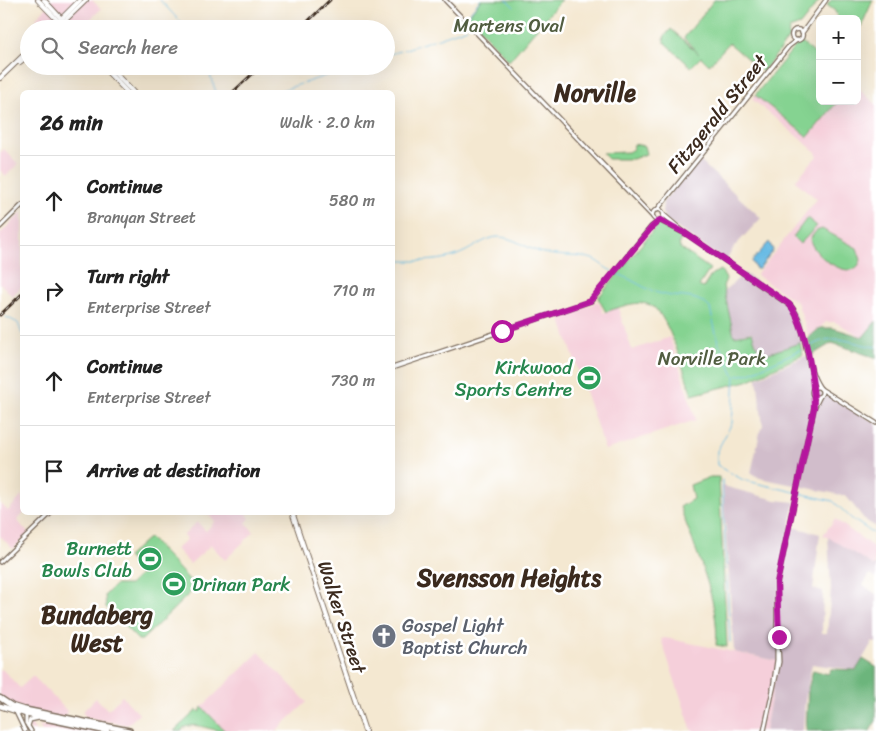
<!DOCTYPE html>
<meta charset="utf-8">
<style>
:root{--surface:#fff;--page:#f6f6f6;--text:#222;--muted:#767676;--line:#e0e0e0}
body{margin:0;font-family:Sriracha,sans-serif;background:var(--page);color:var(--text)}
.controls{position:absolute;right:15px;top:15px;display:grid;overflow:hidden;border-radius:8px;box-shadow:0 5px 20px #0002}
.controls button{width:45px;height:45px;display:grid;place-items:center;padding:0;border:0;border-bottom:1px solid var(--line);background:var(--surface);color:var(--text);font:25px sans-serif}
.stop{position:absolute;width:15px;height:15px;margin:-11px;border:4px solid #b5179e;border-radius:50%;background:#fff}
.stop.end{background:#b5179e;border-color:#fff;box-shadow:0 1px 5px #0008}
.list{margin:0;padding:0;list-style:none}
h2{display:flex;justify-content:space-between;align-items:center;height:65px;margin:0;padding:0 20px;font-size:21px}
h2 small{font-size:16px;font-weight:400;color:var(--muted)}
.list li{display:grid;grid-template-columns:32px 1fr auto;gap:15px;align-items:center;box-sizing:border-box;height:90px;padding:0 20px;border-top:1px solid var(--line)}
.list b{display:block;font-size:19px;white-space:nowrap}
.list p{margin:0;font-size:16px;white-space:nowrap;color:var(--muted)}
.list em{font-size:16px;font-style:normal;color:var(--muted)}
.icon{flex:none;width:28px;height:28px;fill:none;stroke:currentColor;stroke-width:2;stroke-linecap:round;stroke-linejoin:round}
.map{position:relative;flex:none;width:876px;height:731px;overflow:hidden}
.search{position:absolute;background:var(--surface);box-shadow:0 5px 20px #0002;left:20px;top:20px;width:375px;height:55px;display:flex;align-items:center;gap:12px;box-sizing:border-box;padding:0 18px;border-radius:28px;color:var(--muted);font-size:19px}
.panel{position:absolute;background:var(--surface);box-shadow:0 5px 20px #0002;left:20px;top:90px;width:375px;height:425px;border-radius:8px}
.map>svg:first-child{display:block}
.built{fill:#f5cfda}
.industrial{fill:#d1bdcb}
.green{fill:#85d391;stroke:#607e58}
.forest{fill:#6cb57b;stroke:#54704c}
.water{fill:#69bbe4;stroke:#527281}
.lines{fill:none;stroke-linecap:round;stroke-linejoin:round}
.stream{stroke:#69bbe4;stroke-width:1}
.tertiary-casing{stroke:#7c6c5d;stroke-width:5.5}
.secondary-casing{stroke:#7c6c5d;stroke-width:6}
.primary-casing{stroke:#7c6c5d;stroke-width:7}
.trunk-casing{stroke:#7c6c5d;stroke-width:8}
.tertiary{stroke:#fff;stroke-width:3}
.secondary{stroke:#fff;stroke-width:4}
.primary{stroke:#fff;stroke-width:4.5}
.trunk{stroke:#fff;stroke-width:5}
.rail-casing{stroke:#3b2a1e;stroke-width:3}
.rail{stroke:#fff;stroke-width:1;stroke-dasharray:4;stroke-linecap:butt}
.route{stroke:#b5179e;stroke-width:6}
.labels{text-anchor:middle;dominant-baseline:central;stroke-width:5;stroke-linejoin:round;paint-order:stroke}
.park-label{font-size:19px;fill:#515d40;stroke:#fff}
.street-label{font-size:19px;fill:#3b2a1e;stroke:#fff}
.leisure-label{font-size:19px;fill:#27864d;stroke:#fff;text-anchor:end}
.worship-label{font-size:19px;fill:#5b616d;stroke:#fff;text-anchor:start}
.district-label{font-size:24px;font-weight:bold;fill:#3b2a1e;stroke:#fff}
</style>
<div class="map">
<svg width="876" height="731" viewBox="0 0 876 731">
<rect width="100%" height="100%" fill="#fff"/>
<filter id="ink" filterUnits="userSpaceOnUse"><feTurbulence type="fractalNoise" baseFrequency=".02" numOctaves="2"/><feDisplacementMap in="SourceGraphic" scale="10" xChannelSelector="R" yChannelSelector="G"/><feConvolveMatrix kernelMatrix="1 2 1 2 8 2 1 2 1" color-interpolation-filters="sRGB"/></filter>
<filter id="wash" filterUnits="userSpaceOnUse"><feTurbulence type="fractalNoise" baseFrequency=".0096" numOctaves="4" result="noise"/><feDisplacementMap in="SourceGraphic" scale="20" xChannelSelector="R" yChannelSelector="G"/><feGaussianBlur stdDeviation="1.12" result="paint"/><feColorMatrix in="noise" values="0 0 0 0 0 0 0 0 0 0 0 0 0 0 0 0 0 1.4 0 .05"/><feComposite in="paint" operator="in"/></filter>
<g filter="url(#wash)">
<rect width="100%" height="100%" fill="#f4e8d1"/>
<!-- built -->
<g class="built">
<polygon points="41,0 92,0 101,9 80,29 46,29 36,18 47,7"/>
<polygon points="857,88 876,104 876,321 863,337 835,322 826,322 809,337 797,302 756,275 817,199 795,181 817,156 816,152 752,99 755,95 808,137 838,101 857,101"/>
<polygon points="4,149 18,164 6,176 0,170 0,153"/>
<polygon points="22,212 22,286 12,296 0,283 0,234"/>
<polygon points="595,301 600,304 603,313 618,308 632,350 670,337 696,420 605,450 560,317 562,314 593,304"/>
<polygon points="22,496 24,513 17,520 29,534 13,549 0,536 0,503 8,511"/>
<polygon points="207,513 249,513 247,515 250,518 246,523 254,532 225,560 211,545 190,564 176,549 187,539 183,536 197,522 206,531 215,521"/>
<polygon points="835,519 876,549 874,566 823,535"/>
<polygon points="665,638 778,661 765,731 692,731 661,639"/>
<polygon points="259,652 307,702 276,731 225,731 202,707"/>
<polygon points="2,669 20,688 33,676 67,711 63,720 104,731 42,731 39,726 44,726 44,722 35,720 31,724 36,731 31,731 28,727 27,713 0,702 0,671"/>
<polygon points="122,696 139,714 127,725 87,718 82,712 96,698 108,710"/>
</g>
<!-- industrial -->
<g class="industrial">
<polygon points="698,159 761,218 734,247 726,261 667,221 662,213 663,202"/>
<polygon points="744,273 785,301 795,312 805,342 760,356 752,332 734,336 724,292"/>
<polygon points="808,355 817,392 830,396 876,423 876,527 865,520 846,496 760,478 751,473 761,428 763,426 757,378"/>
<polygon points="723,486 776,500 795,502 790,526 820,534 813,589 823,591 822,633 827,633 831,589 828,537 874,566 876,564 876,578 870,574 863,585 876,594 876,643 873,641 856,670 812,664 805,700 803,731 765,731 778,661 734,652"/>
</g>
<!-- green -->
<g class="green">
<polygon points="481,0 561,0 509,61 468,16"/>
<polygon points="714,0 820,0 800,25 789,29 788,39 763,72 729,43 709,65 701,57 691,67 665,43 664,37 671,29 699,54 684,38"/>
<polygon points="831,0 873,0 859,31 857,30 857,19 835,19 837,16 835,11 827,5"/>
<polygon points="802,43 820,58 820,101 838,101 808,137 755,95 797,44"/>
<polygon points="634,144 644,146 646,154 633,159 608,159 602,153 628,152 633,149"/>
<polygon points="807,218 817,226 800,244 793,237"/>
<path d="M659,223H665L683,236L679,243L680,248L710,269L699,286L703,288L712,274L721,270L726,279L723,286L734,336L752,333L760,356L800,343L803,355L747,381L692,395C685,375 669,316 652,306C640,299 619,307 606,312L598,298Z"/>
<path d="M822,229L857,248L861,260L857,268C843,277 812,254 810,239L816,231Z"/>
<path d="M710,477H719L727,647L716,645C721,604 694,547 680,507L693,499L690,485Z"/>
<polygon points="150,538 196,587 142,640 138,640 106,607 105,595 115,585 129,585 142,573 127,557 147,539"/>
<path d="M202,707L225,731C210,731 196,721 183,728L182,731H174L197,710L200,712Z"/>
</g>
<!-- forest -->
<g class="forest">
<polygon points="876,321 876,358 832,343 812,355 808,338 820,328 833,328 863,337"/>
<polygon points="863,659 876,667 876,721 870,731 806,731 808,689 813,670 828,674 831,669 856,670"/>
</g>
<!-- water -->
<polygon class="water" points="769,242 773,250 759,269 756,269 752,261"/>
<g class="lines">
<!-- stream -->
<g class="stream">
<polyline points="160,0 187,29"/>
<polyline points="507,0 514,7"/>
<polyline points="467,16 480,0"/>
<polyline points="436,39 467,28"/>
<polyline points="403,50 433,40"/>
<polyline points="386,55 400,51"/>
<polyline points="207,66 216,92"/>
<polyline points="337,72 354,66"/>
<polyline points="304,83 334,73"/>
<polyline points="276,92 301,84"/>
<polyline points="392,260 396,260"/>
<path d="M400,261C420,261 446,262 464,252C473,248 487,237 498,237C513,237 526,248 540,252C557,257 573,255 589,258C598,260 604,268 612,271"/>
<path d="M616,273C632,279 645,290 662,294C680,299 695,293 710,308L718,342L735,377L732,423L717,451V465L743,480L833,501L852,519L876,535"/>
<polyline points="6,317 18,323 22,334"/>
<path d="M811,346C835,331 851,344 876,347"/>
<polyline points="737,376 750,373 800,350"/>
<polyline points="722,480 730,642"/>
</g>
</g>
</g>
<g filter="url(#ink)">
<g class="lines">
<defs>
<g id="tertiary">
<polyline points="445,0 653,217"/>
<circle cx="797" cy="35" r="5.5"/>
<polyline points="802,33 826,0"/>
<circle cx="658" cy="215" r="5.5"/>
<polyline points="657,210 789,46 797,40"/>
<path d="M664,215L685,233L791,306C809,329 803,364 820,388"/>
<polyline points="661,221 682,232"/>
<polyline points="0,227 22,205"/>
<polyline points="392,368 591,301 651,227 659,221"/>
<circle cx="817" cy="392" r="5"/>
<polyline points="821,389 876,423"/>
<polyline points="0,562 52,512"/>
<polyline points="773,688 777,660 777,583 814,408 820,396"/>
<polyline points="16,712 25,731"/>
<polyline points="26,713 26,723 31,731"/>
<polyline points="28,726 30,720 39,718"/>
<polyline points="764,731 779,662 777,622"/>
</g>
<g id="secondary">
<polyline points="38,0 66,29"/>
<polyline points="44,0 71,29"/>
<polyline points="51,29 80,0"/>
<polyline points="56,29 86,0"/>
<polyline points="20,62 29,55"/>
<polyline points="102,66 127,92"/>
<polyline points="108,66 133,92"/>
<polyline points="0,78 29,50"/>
<polyline points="292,512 365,731"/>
</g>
<g id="primary">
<polyline points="0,698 12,706 25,710"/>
<polyline points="0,706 26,714"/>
</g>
<g id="trunk">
<polyline points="25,710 129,731"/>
<polyline points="26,714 107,731"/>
</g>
</defs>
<!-- tertiary casing -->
<use href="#tertiary" class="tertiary-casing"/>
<!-- secondary casing -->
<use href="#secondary" class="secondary-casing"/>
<!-- primary casing -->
<use href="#primary" class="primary-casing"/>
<!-- trunk casing -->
<use href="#trunk" class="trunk-casing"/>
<!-- tertiary -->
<use href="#tertiary" class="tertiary"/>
<!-- secondary -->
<use href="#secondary" class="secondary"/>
<!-- primary -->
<use href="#primary" class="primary"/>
<!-- trunk -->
<use href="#trunk" class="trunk"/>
<defs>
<g id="rail">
<polyline points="300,29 330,0"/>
<polyline points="233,92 261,66"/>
<polyline points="0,315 22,294"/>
</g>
</defs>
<!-- rail casing -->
<use href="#rail" class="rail-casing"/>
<!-- rail -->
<use href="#rail" class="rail"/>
</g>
</g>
<g class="lines" filter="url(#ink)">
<!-- route -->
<path class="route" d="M502,331L590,301L652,227L660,220L685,233L789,304C807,325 814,382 814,408L777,583L779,637"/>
</g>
<!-- icons -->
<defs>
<symbol id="stadium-disc" viewBox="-11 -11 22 22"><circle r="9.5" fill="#2e9e5b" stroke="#fff"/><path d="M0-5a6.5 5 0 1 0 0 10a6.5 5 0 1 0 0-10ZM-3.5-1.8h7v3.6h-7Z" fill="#fff"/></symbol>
<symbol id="church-disc" viewBox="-11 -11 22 22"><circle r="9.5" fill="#6b7280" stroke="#fff"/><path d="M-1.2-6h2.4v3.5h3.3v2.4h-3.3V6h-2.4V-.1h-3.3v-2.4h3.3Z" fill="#fff"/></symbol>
</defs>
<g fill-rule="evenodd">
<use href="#stadium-disc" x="575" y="364" width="28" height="28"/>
<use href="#stadium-disc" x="136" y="545" width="28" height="28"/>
<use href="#stadium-disc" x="160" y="570" width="28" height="28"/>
<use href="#church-disc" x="370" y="622" width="28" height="28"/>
</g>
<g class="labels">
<!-- park labels -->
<g class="park-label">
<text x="509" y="25">Martens Oval</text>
<text x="712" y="358">Norville Park</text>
</g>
<!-- street labels -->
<g class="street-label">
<text transform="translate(717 114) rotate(-51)">Fitzgerald Street</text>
<text transform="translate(342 617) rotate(72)">Walker Street</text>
</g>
<!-- leisure labels -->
<g class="leisure-label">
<text x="572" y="367">Kirkwood<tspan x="572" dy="22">Sports Centre</tspan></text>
<text x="132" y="548">Burnett<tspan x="132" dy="22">Bowls Club</tspan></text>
<text x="192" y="584" text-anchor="start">Drinan Park</text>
</g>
<!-- worship labels -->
<g class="worship-label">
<text x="402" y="625">Gospel Light<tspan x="402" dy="22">Baptist Church</tspan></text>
</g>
<!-- district labels -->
<g class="district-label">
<text x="595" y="93">Norville</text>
<text x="509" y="578">Svensson Heights</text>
<text x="97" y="615">Bundaberg<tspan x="97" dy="28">West</tspan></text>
</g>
</g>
</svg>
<div class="controls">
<button>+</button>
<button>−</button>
</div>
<div class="stop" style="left:502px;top:331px"></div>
<div class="stop end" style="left:779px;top:637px"></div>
<div class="search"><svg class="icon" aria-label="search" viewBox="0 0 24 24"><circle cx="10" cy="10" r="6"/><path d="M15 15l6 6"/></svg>Search here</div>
<section class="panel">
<h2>26 min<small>Walk · 2.0 km</small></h2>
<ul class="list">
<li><svg class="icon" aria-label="ahead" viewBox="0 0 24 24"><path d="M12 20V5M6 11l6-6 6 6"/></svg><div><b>Continue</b><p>Branyan Street</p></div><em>580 m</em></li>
<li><svg class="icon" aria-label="right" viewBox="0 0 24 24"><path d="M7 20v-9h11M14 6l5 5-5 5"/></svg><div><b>Turn right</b><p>Enterprise Street</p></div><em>710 m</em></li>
<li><svg class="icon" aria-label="ahead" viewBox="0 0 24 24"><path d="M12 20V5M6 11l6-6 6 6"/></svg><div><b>Continue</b><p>Enterprise Street</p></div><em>730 m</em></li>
<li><svg class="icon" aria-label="arrive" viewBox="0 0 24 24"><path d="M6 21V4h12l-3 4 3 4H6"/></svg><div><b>Arrive at destination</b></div></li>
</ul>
</section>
</div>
